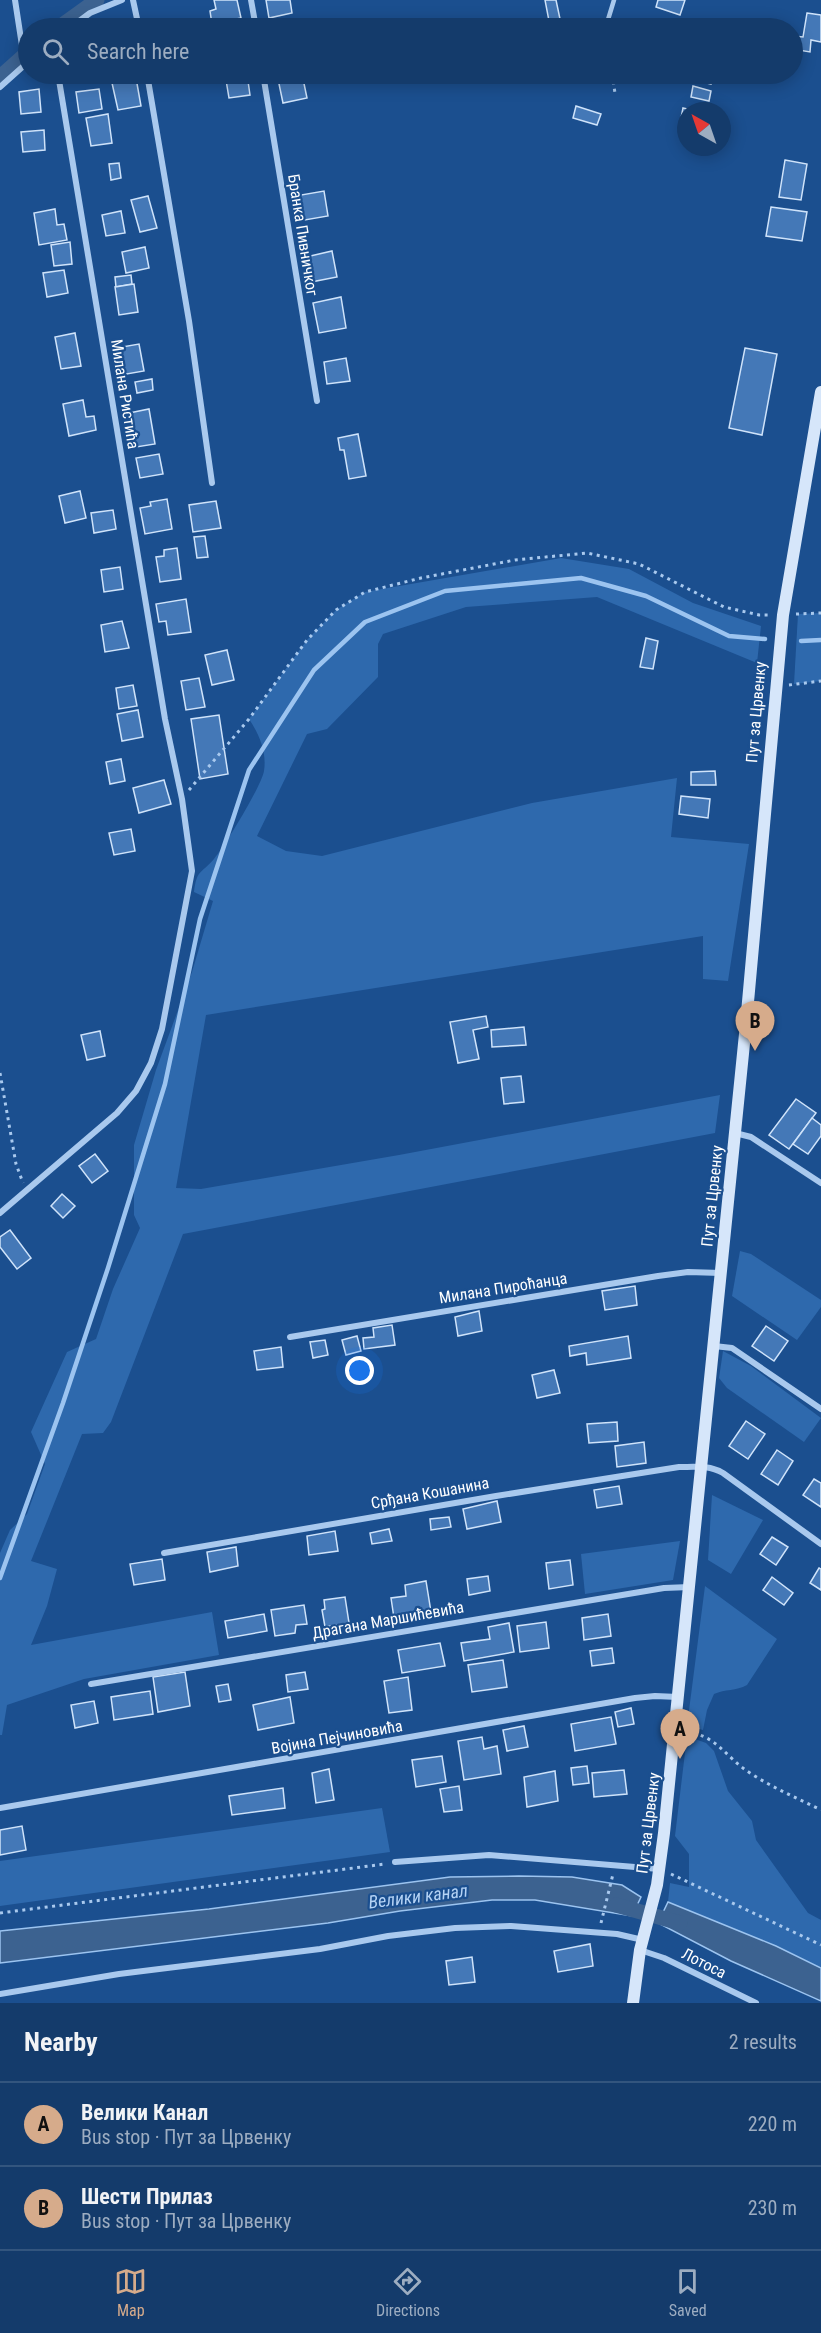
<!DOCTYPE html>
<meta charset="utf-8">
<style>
:root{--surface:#143b6b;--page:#214673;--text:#f1f3f6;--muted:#9dadc1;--line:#33557e;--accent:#d6ab8b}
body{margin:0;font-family:"Roboto Condensed",sans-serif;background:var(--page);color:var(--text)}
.compass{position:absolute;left:677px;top:102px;width:54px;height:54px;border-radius:50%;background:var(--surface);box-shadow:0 3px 15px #0003;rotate:320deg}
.you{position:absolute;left:360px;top:1371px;width:21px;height:21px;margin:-15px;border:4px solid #fff;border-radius:50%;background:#1a73e8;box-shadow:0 0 0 9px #1a73e833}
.badge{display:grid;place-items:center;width:39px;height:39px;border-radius:50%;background:var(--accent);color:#111;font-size:20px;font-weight:700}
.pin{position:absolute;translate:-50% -50px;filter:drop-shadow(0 2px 3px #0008)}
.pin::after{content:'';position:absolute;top:32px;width:21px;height:18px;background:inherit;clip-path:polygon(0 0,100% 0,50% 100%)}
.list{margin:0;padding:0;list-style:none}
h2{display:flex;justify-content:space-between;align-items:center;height:78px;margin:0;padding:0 24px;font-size:26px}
h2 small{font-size:20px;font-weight:400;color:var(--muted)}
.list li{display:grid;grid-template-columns:39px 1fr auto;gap:18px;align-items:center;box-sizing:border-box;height:84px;padding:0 24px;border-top:2px solid var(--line)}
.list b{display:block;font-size:22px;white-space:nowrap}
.list p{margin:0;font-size:20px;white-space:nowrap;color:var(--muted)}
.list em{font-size:20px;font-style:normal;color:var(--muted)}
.icon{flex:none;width:33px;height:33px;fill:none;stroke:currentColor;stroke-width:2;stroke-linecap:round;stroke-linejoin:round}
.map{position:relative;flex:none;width:821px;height:2003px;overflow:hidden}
.search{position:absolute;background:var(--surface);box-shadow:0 3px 15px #0003;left:18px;right:18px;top:18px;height:66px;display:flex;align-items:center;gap:15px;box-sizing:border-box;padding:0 21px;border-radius:33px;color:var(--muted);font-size:22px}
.sheet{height:246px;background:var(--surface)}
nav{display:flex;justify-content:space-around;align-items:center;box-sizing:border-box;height:84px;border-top:2px solid var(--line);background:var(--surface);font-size:16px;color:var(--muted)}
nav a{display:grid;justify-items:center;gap:3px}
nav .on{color:var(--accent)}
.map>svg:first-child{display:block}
.green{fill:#2e69ad}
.water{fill:#3c6290;stroke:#9cc4f0;stroke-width:1.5}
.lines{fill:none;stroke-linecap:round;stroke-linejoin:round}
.stream{stroke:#9cc4f0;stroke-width:4.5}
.canal{stroke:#3c6290;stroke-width:15}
.building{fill:#4478b7;stroke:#cfe3fa;stroke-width:1.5}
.path{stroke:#a9c9ee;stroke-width:3;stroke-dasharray:3 4.5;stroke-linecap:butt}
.lane{stroke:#a9c9ee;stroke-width:4.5}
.street{stroke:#a9c9ee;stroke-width:6}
.secondary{stroke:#d6e6fa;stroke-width:12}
.labels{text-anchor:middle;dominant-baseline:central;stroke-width:4.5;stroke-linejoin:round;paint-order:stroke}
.street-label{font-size:16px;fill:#fff;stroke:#1b4f8f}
.water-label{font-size:18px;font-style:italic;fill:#b5d3f5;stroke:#1b4f8f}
</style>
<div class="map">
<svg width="821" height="2003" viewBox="0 0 821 2003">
<rect width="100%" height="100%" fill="#1b4f8f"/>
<!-- green -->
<g class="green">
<path d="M561,558L629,569L693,603L761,626L757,663L597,597L466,607L383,634L378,644V677L327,729L307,734L257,836L286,851L322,856L532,803L677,778L671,837L749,844L728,981L703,979V936L206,1015L176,1188L201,1189L399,1155L720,1095L715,1133L183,1234L111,1422L103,1433L82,1434L31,1561L57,1569L47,1606L31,1645L212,1612L219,1655L84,1679L7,1705L2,1735H0V1553L10,1530L27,1514L45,1464L31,1432L67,1352L96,1339L113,1289L140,1228L134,1215V1145L156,1070L192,972L213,901L194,892C197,869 200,875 214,859C225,846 262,785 264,771C267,752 259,734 249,719L307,640L336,610L365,592Z"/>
<polygon points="821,613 821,681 794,684 798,614"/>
<polygon points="740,1251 751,1254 821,1300 821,1307 797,1340 732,1296"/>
<polygon points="723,1351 751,1366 821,1418 804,1442 727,1388 719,1378"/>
<polygon points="712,1495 763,1520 731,1574 708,1560"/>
<polygon points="680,1541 673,1580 585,1594 581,1554"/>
<path d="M705,1586L777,1639L747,1685C736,1691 725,1689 714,1694L707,1710L703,1730L687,1726Z"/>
<polygon points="687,1736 706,1743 714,1751 728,1791 752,1821 756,1840 808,1913 821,1920 821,1968 776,1946 668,1902 670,1883 689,1887 689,1854 675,1836"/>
<polygon points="382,1808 390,1852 0,1906 0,1861"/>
</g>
<!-- water -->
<g class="water">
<polygon points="519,1876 572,1877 622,1885 641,1897 632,1916 535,1900 492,1900 400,1911 328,1923 0,1963 0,1931 209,1909 450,1877"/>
<polygon points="668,1902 776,1946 821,1968 821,2001 731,1961 658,1923"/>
</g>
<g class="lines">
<!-- stream -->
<g class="stream">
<polyline points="801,641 821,640"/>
<polyline points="0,1578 63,1403 108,1268 165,1084 200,919 249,770 314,670 365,622 445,591 581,578 646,596 729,636 765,639"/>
</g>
<!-- canal -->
<g class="canal">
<polyline points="58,28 97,0"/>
<polyline points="0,77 28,52"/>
<polyline points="616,1905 680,1923"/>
</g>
</g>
<!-- building -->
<g class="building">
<polygon points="214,0 237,0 241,18 212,24 210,11 216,9"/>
<polygon points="266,0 290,0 292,13 269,18"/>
<polygon points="545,0 556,0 560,19 549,21"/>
<polygon points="658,0 685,0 680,15 656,7"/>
<polygon points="807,13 821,15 821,42 811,40 810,52 792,49 794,36 803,37"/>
<polygon points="125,22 127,28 105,28 105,26"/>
<polygon points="295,22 297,28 262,28"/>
<polygon points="225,74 247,74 250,95 229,98"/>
<polygon points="302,74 307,98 283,103 278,79"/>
<polygon points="691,74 713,74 711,84 690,79"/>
<polygon points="136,78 141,106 118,110 112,83"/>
<polygon points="693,86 711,91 709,101 691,97"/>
<polygon points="39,89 41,112 21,114 19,92"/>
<polygon points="99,89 102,109 79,113 76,92"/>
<polygon points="576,106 601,114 597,125 573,118"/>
<polygon points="683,108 696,111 686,111 686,130 679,128"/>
<polygon points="108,114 112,143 91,146 86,118"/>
<polygon points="44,130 45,150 23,152 21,132"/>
<polygon points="785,160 807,164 801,200 779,197"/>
<polygon points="119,163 121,178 111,180 109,164"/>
<polygon points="324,191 328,216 299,221 295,196"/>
<polygon points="148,196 157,228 140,232 131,200"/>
<polygon points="771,207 807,212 802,241 766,236"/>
<polygon points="55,209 57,225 64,224 67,240 39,245 34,213"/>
<polygon points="121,211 125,233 106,236 102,215"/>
<polygon points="70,242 72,264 54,266 51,245"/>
<polygon points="145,247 149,268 126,273 122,252"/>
<polygon points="332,251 337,277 311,282 306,257"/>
<polygon points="64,270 68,293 47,297 43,273"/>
<polygon points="131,275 132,284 116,287 115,277"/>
<polygon points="134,284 138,312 119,315 115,287"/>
<polygon points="341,297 346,328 319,333 313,303"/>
<polygon points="75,333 81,366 61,369 55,337"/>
<polygon points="139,344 144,371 121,375 116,348"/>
<polygon points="745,348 777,354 762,435 729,428"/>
<polygon points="346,358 350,381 327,384 324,362"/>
<polygon points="152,379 153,390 137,393 135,382"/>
<polygon points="83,400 86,417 94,416 96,430 69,436 63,404"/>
<polygon points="149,409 155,444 130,448 124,414"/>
<polygon points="358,434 366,476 349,479 344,450 340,450 338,438"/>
<polygon points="159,454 163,474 140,478 136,458"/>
<polygon points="80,491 86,518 65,523 59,496"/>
<polygon points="167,499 172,529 145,534 140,508 151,506 150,502"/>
<polygon points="216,501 221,528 193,532 189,505"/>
<polygon points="113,510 116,529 94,533 91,513"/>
<polygon points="205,536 208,557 197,558 194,537"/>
<polygon points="177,548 181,579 160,582 156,557 164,556 164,550"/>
<polygon points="120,567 123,589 104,592 101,570"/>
<polygon points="186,599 191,632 168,635 166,621 159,622 156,604"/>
<polygon points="122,621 129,648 105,652 101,625"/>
<polygon points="646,638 658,641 653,669 640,667"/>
<polygon points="227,650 234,680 212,685 205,655"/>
<polygon points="199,678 205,707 186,710 181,681"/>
<polygon points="133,685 137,706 119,709 116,688"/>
<polygon points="138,710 143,737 122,741 117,714"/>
<polygon points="219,715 228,774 200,779 191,719"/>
<polygon points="121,759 125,781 110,784 106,762"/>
<polygon points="715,771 716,785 691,785 691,772"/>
<polygon points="164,780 171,804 139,813 133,788"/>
<polygon points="681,796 710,799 708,818 679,814"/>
<polygon points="131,829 135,851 114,855 109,833"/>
<polygon points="486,1016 488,1027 473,1030 479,1059 458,1063 450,1022"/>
<polygon points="524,1027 526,1045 492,1047 491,1030"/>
<polygon points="100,1031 105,1056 87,1060 81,1035"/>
<polygon points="521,1076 524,1102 504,1104 501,1078"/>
<polygon points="796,1099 816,1113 789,1149 769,1135"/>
<polygon points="812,1118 821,1125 821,1136 808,1154 793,1144"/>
<polygon points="95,1154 108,1171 92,1183 79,1166"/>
<polygon points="62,1194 75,1206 63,1218 51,1206"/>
<polygon points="10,1230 31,1258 17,1269 0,1247 0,1237"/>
<polygon points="635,1286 637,1305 605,1310 602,1291"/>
<polygon points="479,1311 482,1331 458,1336 455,1317"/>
<polygon points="392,1325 395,1345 364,1349 363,1338 374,1337 373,1328"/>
<polygon points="766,1326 788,1341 774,1361 752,1346"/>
<polygon points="357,1336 361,1351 346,1355 342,1340"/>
<polygon points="628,1336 631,1358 587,1365 586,1353 570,1356 569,1346"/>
<polygon points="325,1340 328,1355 313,1358 310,1342"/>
<polygon points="281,1347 283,1367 257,1370 254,1351"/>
<polygon points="554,1370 560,1393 537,1398 532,1375"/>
<polygon points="746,1421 765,1434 748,1459 729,1446"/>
<polygon points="617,1422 618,1441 589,1443 587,1424"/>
<polygon points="644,1442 646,1463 617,1467 615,1446"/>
<polygon points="777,1450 793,1461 778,1485 761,1474"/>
<polygon points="814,1479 821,1483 821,1507 803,1495"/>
<polygon points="619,1486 622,1504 597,1508 594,1490"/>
<polygon points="497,1501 501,1522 467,1529 463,1509"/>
<polygon points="449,1517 451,1527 431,1530 430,1519"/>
<polygon points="389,1529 392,1541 372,1544 370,1533"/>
<polygon points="335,1531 338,1551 309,1555 307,1536"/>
<polygon points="772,1537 788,1547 776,1565 760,1554"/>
<polygon points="236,1547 238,1566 210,1572 207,1552"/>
<polygon points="162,1559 165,1580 134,1585 130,1564"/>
<polygon points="570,1560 573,1585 549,1589 546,1563"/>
<polygon points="819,1568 821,1569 821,1590 810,1583"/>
<polygon points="488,1576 490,1591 469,1595 467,1579"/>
<polygon points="772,1577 793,1593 784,1605 763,1590"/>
<polygon points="426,1581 431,1612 394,1618 391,1598 406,1596 405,1585"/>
<polygon points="345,1597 349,1623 325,1627 322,1610 325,1609 324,1600"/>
<polygon points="304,1605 307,1624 296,1625 295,1633 275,1636 271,1610"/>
<polygon points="264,1614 267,1631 228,1638 225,1621"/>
<polygon points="608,1614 611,1636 584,1640 582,1618"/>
<polygon points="546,1622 549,1648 520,1652 517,1626"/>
<polygon points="509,1623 514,1652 464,1661 461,1643 490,1639 488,1627"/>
<polygon points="440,1643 445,1666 402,1673 398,1650"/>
<polygon points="612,1648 614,1663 592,1666 590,1651"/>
<polygon points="503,1660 507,1687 472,1692 468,1665"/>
<polygon points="185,1672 190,1706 158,1712 153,1677"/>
<polygon points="305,1672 308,1689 288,1692 286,1675"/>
<polygon points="408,1677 412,1710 389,1713 384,1681"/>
<polygon points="228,1684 231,1700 219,1702 216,1686"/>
<polygon points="150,1691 153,1714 114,1720 111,1697"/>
<polygon points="290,1697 294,1723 258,1730 253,1705"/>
<polygon points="94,1701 98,1723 75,1728 71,1705"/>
<polygon points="631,1708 634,1724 618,1727 615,1712"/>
<polygon points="611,1717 616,1744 575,1751 571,1724"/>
<polygon points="524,1726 528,1747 507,1751 503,1730"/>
<polygon points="482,1737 484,1749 497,1746 501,1774 464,1780 458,1741"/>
<polygon points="442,1756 446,1782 416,1787 412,1760"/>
<polygon points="587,1766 589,1783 573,1785 571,1768"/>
<polygon points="329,1769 334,1800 316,1803 312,1773"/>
<polygon points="624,1770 627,1794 594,1797 592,1773"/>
<polygon points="555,1771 558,1801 527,1807 524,1777"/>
<polygon points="459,1786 462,1810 444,1812 440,1789"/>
<polygon points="283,1788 285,1808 232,1815 229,1796"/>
<polygon points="22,1826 26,1850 0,1855 0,1830"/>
<polygon points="590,1944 593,1966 558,1972 554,1951"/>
<polygon points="472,1957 475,1982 449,1985 446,1961"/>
</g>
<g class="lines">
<!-- path -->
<g class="path">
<polyline points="612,74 615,93"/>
<polyline points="796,614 821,613"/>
<polyline points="789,685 821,681"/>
<polyline points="189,790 249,719 307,640 336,610 365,592 421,578 515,560 587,553 639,564 724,607 759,615 771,615"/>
<polyline points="0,1073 16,1164 23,1183"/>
<path d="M686,1732C717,1735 725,1757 750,1773C773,1788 797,1798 821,1810"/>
<polyline points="671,1874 821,1945"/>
<polyline points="0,1913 385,1864"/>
<polyline points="601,1923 613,1874"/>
</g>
<!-- lane -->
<polyline class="lane" points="607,23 614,0"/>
<!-- street -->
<g class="street">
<polyline points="15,0 25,65"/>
<polyline points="133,0 139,28"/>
<polyline points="251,0 256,28"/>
<polyline points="70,28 90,13 122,0"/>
<polyline points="147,74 189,321 212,483"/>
<polyline points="263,74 317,401"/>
<polyline points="0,87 28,62"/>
<polyline points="735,1133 751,1137 821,1183"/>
<polyline points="0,1213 117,1113 136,1091 151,1063 162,1029 192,871 182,799 165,719 58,74"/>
<polyline points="290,1337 658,1276 688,1272 721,1273"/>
<polyline points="714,1346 732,1348 821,1409"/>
<path d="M164,1553L496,1496L679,1467C695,1467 709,1465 723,1473L821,1544"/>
<polyline points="91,1684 664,1588 690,1587"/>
<polyline points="0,1808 635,1698 655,1696 678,1697"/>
<polyline points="395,1862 489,1855 659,1869"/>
<polyline points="640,1950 664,1958 756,2003"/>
<polyline points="0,1994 119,1974 320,1949 388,1936 455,1928 511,1926 617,1934 643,1940"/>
</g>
<!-- secondary -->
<polyline class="secondary" points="633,2003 640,1950 657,1885 664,1833 746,1024 783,615 821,392"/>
</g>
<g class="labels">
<!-- street labels -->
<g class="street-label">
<text transform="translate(303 235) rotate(81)">Бранка Пивничког</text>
<text transform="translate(125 394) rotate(81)">Милана Ристића</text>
<text transform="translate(756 712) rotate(-85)">Пут за Црвенку</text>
<text transform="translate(712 1196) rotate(-84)">Пут за Црвенку</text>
<text transform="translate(503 1288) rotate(-9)">Милана Пироћанца</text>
<text transform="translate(430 1493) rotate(-10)">Срђана Кошанина</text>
<text transform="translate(388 1620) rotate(-10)">Драгана Маршићевића</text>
<text transform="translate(337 1737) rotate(-10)">Војина Пејчиновића</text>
<text transform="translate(648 1823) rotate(-83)">Пут за Црвенку</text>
<text transform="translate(704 1963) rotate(27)">Лотоса</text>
</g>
<!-- water labels -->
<g class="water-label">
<text transform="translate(418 1896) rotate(-7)">Велики канал</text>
</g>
</g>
</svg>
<svg class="compass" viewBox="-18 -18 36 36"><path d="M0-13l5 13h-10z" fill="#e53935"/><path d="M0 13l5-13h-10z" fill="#9dadc1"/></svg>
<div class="you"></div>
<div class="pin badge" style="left:680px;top:1759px">A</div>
<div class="pin badge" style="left:755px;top:1051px">B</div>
<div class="search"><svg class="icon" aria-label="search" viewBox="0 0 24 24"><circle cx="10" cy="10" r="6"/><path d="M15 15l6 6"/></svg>Search here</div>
</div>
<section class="sheet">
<h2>Nearby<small>2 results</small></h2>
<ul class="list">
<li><span class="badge">A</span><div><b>Велики Канал</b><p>Bus stop · Пут за Црвенку</p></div><em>220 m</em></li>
<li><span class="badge">B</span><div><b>Шести Прилаз</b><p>Bus stop · Пут за Црвенку</p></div><em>230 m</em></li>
</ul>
</section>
<nav>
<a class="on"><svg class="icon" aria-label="map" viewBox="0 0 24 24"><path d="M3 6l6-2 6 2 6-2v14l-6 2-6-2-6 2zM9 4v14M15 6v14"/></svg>Map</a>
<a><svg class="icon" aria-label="directions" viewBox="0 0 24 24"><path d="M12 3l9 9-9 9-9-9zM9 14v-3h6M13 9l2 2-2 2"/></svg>Directions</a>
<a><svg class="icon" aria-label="saved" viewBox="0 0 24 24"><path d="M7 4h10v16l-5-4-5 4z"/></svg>Saved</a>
</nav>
